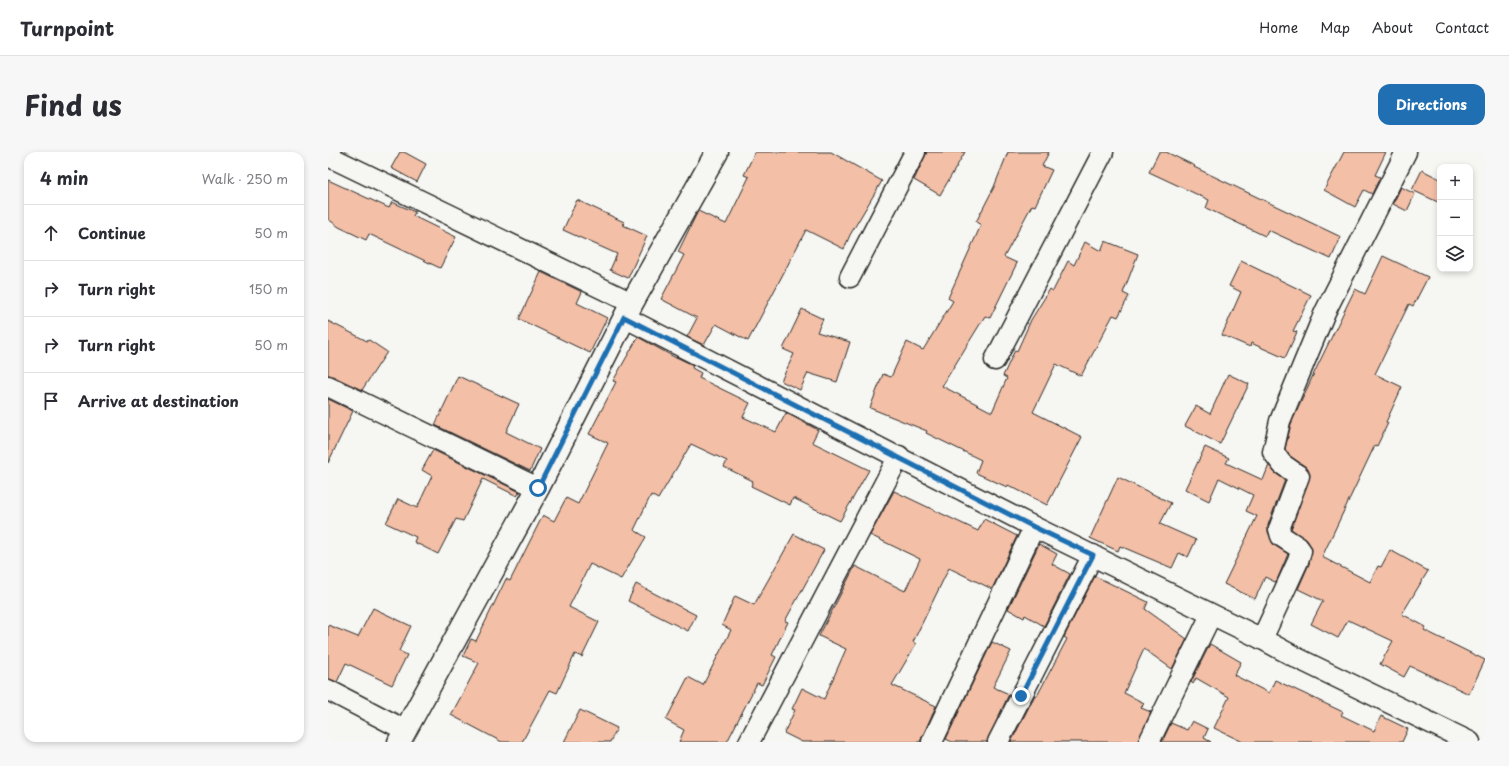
<!DOCTYPE html>
<meta charset="utf-8">
<style>
:root{--surface:#fff;--page:#f7f7f7;--text:#2b2b33;--muted:#7c7c81;--line:#e1e1e2;--accent:#1f6fb2}
body{margin:0;font-family:"Playpen Sans",sans-serif;background:var(--page);color:var(--text)}
.controls{position:absolute;right:12px;top:12px;display:grid;overflow:hidden;border-radius:8px;box-shadow:0 2px 6px #0003}
.controls button{width:36px;height:36px;display:grid;place-items:center;padding:0;border:0;border-bottom:1px solid var(--line);background:var(--surface);color:var(--text);font:20px sans-serif}
.stop{position:absolute;width:12px;height:12px;margin:-9px;border:3px solid #1f6fb2;border-radius:50%;background:#fff}
.stop.end{background:#1f6fb2;border-color:#fff;box-shadow:0 1px 4px #0008}
.list{margin:0;padding:0;list-style:none}
h2{display:flex;justify-content:space-between;align-items:center;height:52px;margin:0;padding:0 16px;font-size:17px}
h2 small{font-size:13px;font-weight:400;color:var(--muted)}
.list li{display:grid;grid-template-columns:26px 1fr auto;gap:12px;align-items:center;box-sizing:border-box;height:56px;padding:0 16px;border-top:1px solid var(--line)}
.list b{display:block;font-size:15px;white-space:nowrap}
.list em{font-size:13px;font-style:normal;color:var(--muted)}
.icon{flex:none;width:22px;height:22px;fill:none;stroke:currentColor;stroke-width:2;stroke-linecap:round;stroke-linejoin:round}
.map{position:relative;flex:none;width:1157px;height:590px;overflow:hidden;border-radius:12px}
header{display:flex;align-items:center;gap:24px;box-sizing:border-box;height:56px;padding:0 20px;background:var(--surface);border-bottom:1px solid var(--line)}
header strong{font-size:19px}
nav{display:flex;gap:22px;margin-inline-start:auto;font-size:14px}
.intro{display:flex;align-items:center;justify-content:space-between;box-sizing:border-box;height:96px;padding:0 24px}
h1{margin:0;font-size:28px}
.button{padding:10px 18px;border-radius:12px;background:var(--accent);color:#fff;font-size:14px;font-weight:700}
main{display:flex;gap:24px;padding:0 24px}
aside{flex:1;background:var(--surface);border-radius:12px;box-shadow:0 2px 6px #0003}
.map>svg:first-child{display:block}
.building{fill:#f3bfa6;stroke:#2b2b2b}
.lines{fill:none;stroke-linecap:round;stroke-linejoin:round}
.street-casing{stroke:#2b2b2b;stroke-width:23}
.secondary-casing{stroke:#2b2b2b;stroke-width:25}
.street{stroke:#f6f6f2;stroke-width:20}
.secondary{stroke:#f6f6f2;stroke-width:22}
.route{stroke:#1f6fb2;stroke-width:5}
</style>
<header>
<strong>Turnpoint</strong>
<nav><a>Home</a><a>Map</a><a>About</a><a>Contact</a></nav>
</header>
<div class="intro"><h1>Find us</h1><a class="button">Directions</a></div>
<main>
<aside>
<h2>4 min<small>Walk · 250 m</small></h2>
<ul class="list">
<li><svg class="icon" aria-label="ahead" viewBox="0 0 24 24"><path d="M12 20V5M6 11l6-6 6 6"/></svg><div><b>Continue</b></div><em>50 m</em></li>
<li><svg class="icon" aria-label="right" viewBox="0 0 24 24"><path d="M7 20v-9h11M14 6l5 5-5 5"/></svg><div><b>Turn right</b></div><em>150 m</em></li>
<li><svg class="icon" aria-label="right" viewBox="0 0 24 24"><path d="M7 20v-9h11M14 6l5 5-5 5"/></svg><div><b>Turn right</b></div><em>50 m</em></li>
<li><svg class="icon" aria-label="arrive" viewBox="0 0 24 24"><path d="M6 21V4h12l-3 4 3 4H6"/></svg><div><b>Arrive at destination</b></div></li>
</ul>
</aside>
<div class="map">
<svg width="1157" height="590" viewBox="0 0 1157 590">
<rect width="100%" height="100%" fill="#f6f6f2"/>
<filter id="ink" filterUnits="userSpaceOnUse"><feTurbulence type="fractalNoise" baseFrequency=".025" numOctaves="2"/><feDisplacementMap in="SourceGraphic" scale="8" xChannelSelector="R" yChannelSelector="G"/><feConvolveMatrix kernelMatrix="1 2 1 2 8 2 1 2 1" color-interpolation-filters="sRGB"/></filter>
<g filter="url(#ink)">
<!-- building -->
<g class="building">
<polygon points="72,0 76,0 98,12 89,30 63,16"/>
<polygon points="427,0 503,0 554,29 522,83 516,97 478,78 420,189 388,172 376,193 359,185 369,166 333,147 356,103 350,100 370,59 398,72 421,25 416,23"/>
<polygon points="599,0 637,0 612,43 586,28"/>
<polygon points="680,0 721,0 714,14 724,18 707,54 704,53 676,105 689,111 662,166 657,164 614,234 664,260 679,226 675,224 687,198 689,199 703,168 722,137 725,139 740,109 746,113 757,90 773,99 777,89 810,102 795,141 801,144 790,165 785,163 753,224 728,212 705,260 754,285 719,353 680,333 679,335 648,321 653,308 598,281 599,279 542,256 555,222 563,225 579,190 595,198 625,149 620,146 653,73 648,70 666,35"/>
<polygon points="831,0 838,0 867,14 866,15 1013,85 1003,107 940,78 937,84 878,56 881,48 821,20"/>
<polygon points="1016,0 1058,0 1047,23 1052,25 1044,42 1036,38 1027,55 996,38"/>
<polygon points="1094,18 1112,27 1112,51 1084,38"/>
<polygon points="0,28 61,56 64,50 87,60 85,64 128,85 112,116 41,82 38,88 11,75 0,67"/>
<polygon points="1073,35 1087,42 1079,59 1065,52"/>
<polygon points="249,48 296,70 295,73 319,84 300,126 282,118 289,102 235,78"/>
<polygon points="1055,104 1100,125 1085,154 1081,152 1047,222 1074,235 1058,270 1060,271 1049,294 1047,293 994,405 1042,430 1050,414 1053,415 1062,398 1100,419 1074,462 1098,475 1096,478 1157,508 1141,542 1082,514 1076,525 1052,512 1065,489 1020,468 1010,486 983,472 995,449 970,437 981,412 984,397 979,388 963,377 982,323 978,315 962,304 957,297 963,272 987,219 1027,137 1037,142"/>
<polygon points="913,109 983,143 965,179 969,180 957,206 923,191 922,195 894,183 913,140 901,134"/>
<polygon points="213,120 254,140 249,151 279,166 262,201 191,167"/>
<polygon points="474,157 495,167 489,180 522,190 509,230 480,221 472,238 453,229 466,202 455,197"/>
<polygon points="0,169 39,189 41,188 59,200 34,238 0,223"/>
<polygon points="310,185 348,206 348,205 365,213 364,216 373,221 371,226 422,251 415,265 448,280 458,261 490,278 484,290 541,318 512,369 465,346 462,353 423,334 425,329 396,315 399,309 363,292 330,347 323,343 306,378 318,385 293,427 262,412 241,455 271,470 254,505 247,502 229,541 222,538 194,590 174,590 123,563 151,511 135,504 143,487 148,489 178,427 182,429 215,363 226,369 238,346 250,352 280,291 261,282 288,230 285,229"/>
<polygon points="900,222 921,232 892,292 857,274 868,254 882,262"/>
<polygon points="130,224 191,252 178,280 212,297 202,319 107,273"/>
<polygon points="0,247 25,259 0,311"/>
<polygon points="877,295 901,306 898,311 935,328 941,313 947,321 957,328 940,373 940,380 946,393 960,402 949,428 947,430 937,425 927,447 896,432 929,364 918,359 925,343 891,326 881,349 857,337"/>
<polygon points="105,298 192,340 189,344 155,327 135,369 128,367 110,402 86,390 88,385 58,371 70,347 89,356 104,324 94,318"/>
<polygon points="790,325 843,351 832,372 868,388 860,405 851,401 844,416 792,394 790,399 762,386"/>
<polygon points="566,339 650,379 656,367 689,384 664,437 621,416 585,490 588,492 564,533 608,554 592,590 474,590 456,581 467,558 464,557 474,536 496,547 518,497 491,484 527,414 577,439 592,407 542,383"/>
<polygon points="466,382 496,398 457,469 460,470 444,503 448,505 434,533 429,531 399,590 351,590 356,578 338,568 360,525 375,533 403,478 394,473 407,444 426,453"/>
<polygon points="711,392 729,402 724,412 742,422 716,474 697,463 696,466 680,457"/>
<polygon points="767,424 820,450 817,457 859,487 844,517 816,497 796,541 816,551 813,556 823,560 810,590 683,590 707,543 709,544 739,487 736,485"/>
<polygon points="308,432 368,463 360,479 300,449"/>
<polygon points="45,456 83,474 71,499 79,503 64,533 18,511 9,530 0,527 0,473 30,485"/>
<polygon points="664,490 683,499 665,535 681,542 659,590 624,590 618,587"/>
<polygon points="882,492 913,510 906,523 941,541 947,528 1015,560 1013,563 1046,579 1053,564 1080,577 1074,590 915,590 886,576 901,545 868,526 865,532 863,530"/>
<polygon points="252,558 289,576 282,590 236,590"/>
<polygon points="864,569 880,577 876,586 883,590 834,590 843,571 859,578"/>
</g>
<g class="lines">
<defs>
<g id="street">
<polyline points="0,4 304,151"/>
<polyline points="522,125 587,0"/>
<polyline points="296,165 706,375 934,487 971,507 1142,590"/>
<polyline points="667,208 775,0"/>
<polyline points="0,234 210,336"/>
<polyline points="934,487 970,409 973,399 970,395 953,384 951,377 971,324 954,312 945,300 952,269 997,160 1078,0"/>
<polyline points="0,538 77,578"/>
<polyline points="421,590 571,304"/>
<polyline points="604,590 706,375"/>
<polyline points="670,590 765,403"/>
<polyline points="821,590 883,463"/>
</g>
<polyline id="secondary" points="71,590 210,336 304,151 389,0"/>
</defs>
<!-- street casing -->
<use href="#street" class="street-casing"/>
<!-- secondary casing -->
<use href="#secondary" class="secondary-casing"/>
<!-- street -->
<use href="#street" class="street"/>
<!-- secondary -->
<use href="#secondary" class="secondary"/>
</g>
</g>
<g class="lines" filter="url(#ink)">
<!-- route -->
<polyline class="route" points="210,336 296,165 706,375 765,403 693,544"/>
</g>
</svg>
<div class="controls">
<button>+</button>
<button>−</button>
<button><svg class="icon" aria-label="layers" viewBox="0 0 24 24"><path d="M12 4l9 5-9 5-9-5zM3 14l9 5 9-5"/></svg></button>
</div>
<div class="stop" style="left:210px;top:336px"></div>
<div class="stop end" style="left:693px;top:544px"></div>
</div>
</main>
